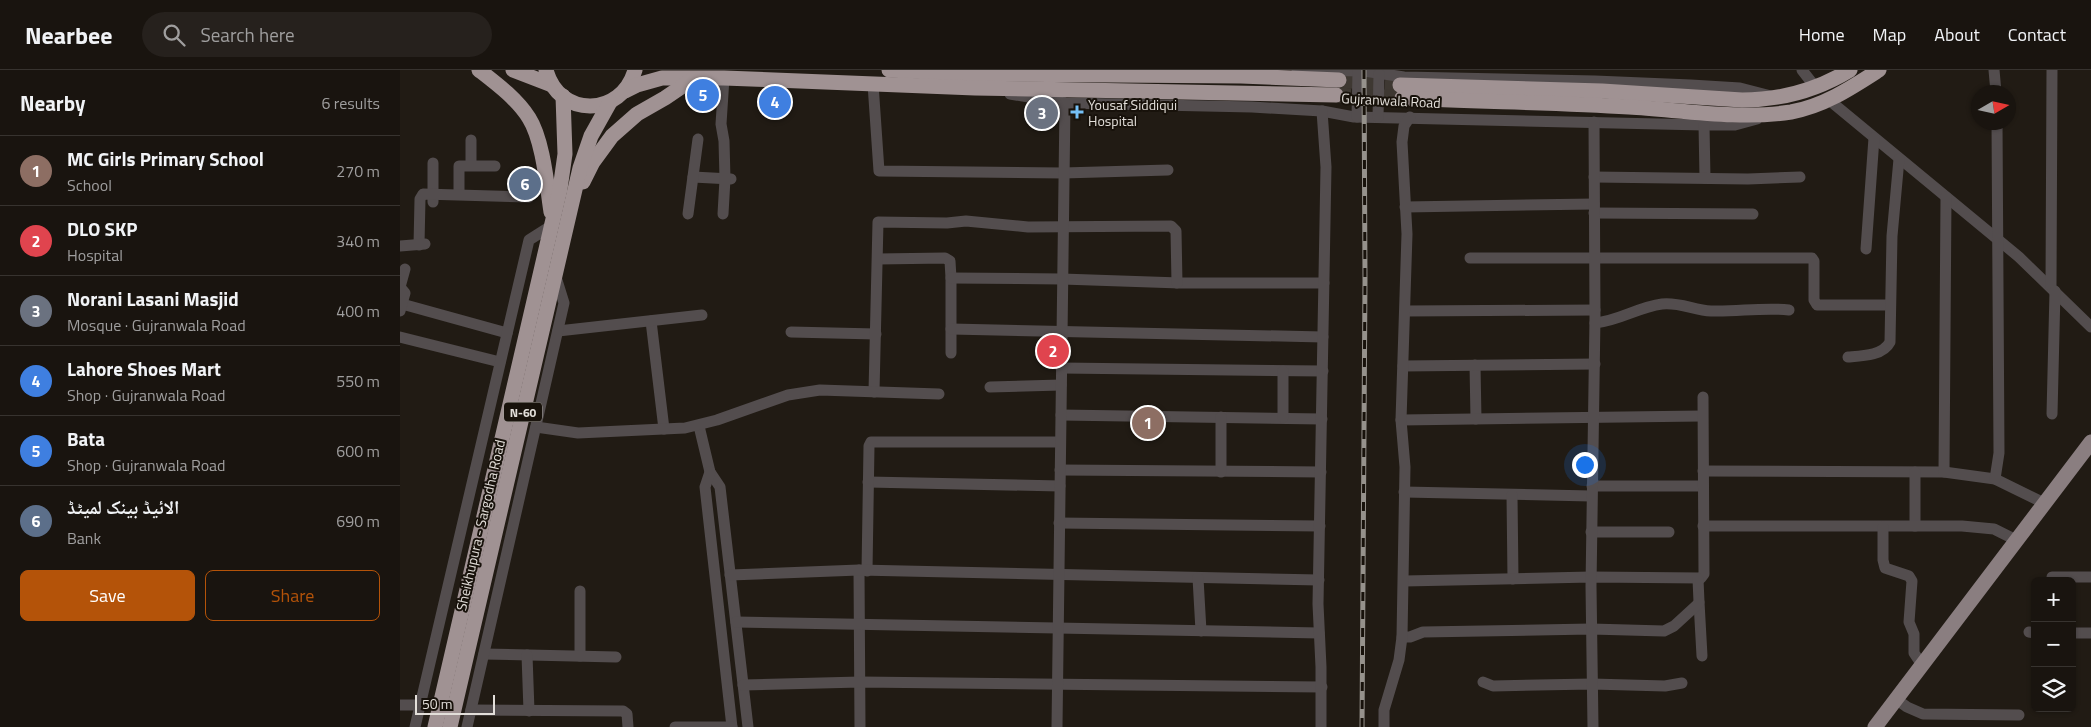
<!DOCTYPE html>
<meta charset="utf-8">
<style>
:root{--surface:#19140f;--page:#26211d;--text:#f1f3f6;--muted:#9f9e9e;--line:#37332f;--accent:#b45309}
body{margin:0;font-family:"Titillium Web","Noto Naskh Arabic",sans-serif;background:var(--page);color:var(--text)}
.controls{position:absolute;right:15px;bottom:15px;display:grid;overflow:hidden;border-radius:8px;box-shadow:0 1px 4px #0004}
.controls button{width:45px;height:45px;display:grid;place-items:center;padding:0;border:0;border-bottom:1px solid var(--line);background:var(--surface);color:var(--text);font:25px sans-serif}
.compass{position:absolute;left:1571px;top:15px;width:45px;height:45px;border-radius:50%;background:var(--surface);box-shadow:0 1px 4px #0004;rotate:81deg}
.scale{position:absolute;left:15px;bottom:12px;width:80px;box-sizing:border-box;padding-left:5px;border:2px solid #e3dfda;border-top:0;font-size:14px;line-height:18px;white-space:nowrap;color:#e3dfda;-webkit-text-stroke:4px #18120b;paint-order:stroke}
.you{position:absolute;left:1184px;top:394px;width:18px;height:18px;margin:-12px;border:4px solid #fff;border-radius:50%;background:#1a73e8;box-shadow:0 0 0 8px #1a73e833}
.badge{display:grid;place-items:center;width:32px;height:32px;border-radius:50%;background:var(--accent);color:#fff;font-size:16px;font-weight:700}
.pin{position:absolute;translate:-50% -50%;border:2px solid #fff;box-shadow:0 1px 5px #0006}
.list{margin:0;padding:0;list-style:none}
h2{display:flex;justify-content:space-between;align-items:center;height:65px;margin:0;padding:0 20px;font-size:21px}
h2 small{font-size:16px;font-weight:400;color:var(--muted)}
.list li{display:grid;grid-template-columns:32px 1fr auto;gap:15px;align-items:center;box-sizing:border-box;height:70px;padding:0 20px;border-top:1px solid var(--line)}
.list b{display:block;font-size:19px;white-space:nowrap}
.list p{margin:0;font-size:16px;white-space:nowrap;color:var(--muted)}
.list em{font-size:16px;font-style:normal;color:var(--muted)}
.actions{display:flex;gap:10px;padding:15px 20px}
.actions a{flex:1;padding:11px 0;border:1px solid var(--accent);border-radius:8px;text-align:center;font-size:18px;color:var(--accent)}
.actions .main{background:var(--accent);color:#fff}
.icon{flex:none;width:28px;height:28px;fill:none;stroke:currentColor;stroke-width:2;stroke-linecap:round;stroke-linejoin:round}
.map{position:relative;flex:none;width:1691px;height:657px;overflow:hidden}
header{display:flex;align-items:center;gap:30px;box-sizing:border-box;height:70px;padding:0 25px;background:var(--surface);border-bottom:1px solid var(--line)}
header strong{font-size:24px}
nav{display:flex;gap:28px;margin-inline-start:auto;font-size:18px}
.search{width:350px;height:45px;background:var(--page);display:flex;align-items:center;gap:12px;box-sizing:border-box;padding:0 18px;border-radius:28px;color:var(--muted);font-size:19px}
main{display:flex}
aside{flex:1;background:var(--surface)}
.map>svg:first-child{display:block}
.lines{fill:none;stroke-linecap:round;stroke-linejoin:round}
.highway-tunnel{stroke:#3e3832;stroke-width:15;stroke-dasharray:15 8;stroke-linecap:butt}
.minor{stroke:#534d4e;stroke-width:11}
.major{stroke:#8a7e80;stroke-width:15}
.highway{stroke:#a09293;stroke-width:15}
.rail-casing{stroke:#96928c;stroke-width:5}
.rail{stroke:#18120b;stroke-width:3;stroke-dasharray:9;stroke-linecap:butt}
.poi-dot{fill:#75c0f6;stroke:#18120b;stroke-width:2}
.labels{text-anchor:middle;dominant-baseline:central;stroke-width:4;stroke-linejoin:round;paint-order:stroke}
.shield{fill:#18120b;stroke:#a6a29c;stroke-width:1}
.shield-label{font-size:12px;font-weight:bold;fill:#e3dfda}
.street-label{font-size:14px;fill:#e3dfda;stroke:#18120b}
.poi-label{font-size:14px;fill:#e3dfda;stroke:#18120b;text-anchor:start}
</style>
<header>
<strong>Nearbee</strong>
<div class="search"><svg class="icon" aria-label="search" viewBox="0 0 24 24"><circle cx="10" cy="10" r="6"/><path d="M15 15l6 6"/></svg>Search here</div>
<nav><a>Home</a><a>Map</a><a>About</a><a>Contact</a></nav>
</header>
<main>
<aside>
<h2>Nearby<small>6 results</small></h2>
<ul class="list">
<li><span class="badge" style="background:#8d6e63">1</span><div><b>MC Girls Primary School</b><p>School</p></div><em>270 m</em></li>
<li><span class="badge" style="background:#e0444e">2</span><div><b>DLO SKP</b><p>Hospital</p></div><em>340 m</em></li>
<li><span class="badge" style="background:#6b7280">3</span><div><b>Norani Lasani Masjid</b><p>Mosque · Gujranwala Road</p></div><em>400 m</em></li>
<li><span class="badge" style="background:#3f7fe0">4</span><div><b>Lahore Shoes Mart</b><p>Shop · Gujranwala Road</p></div><em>550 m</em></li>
<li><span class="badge" style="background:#3f7fe0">5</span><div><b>Bata</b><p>Shop · Gujranwala Road</p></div><em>600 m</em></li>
<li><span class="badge" style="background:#5c6f8a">6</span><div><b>الائیڈ بینک لمیٹڈ</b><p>Bank</p></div><em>690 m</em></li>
</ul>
<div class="actions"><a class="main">Save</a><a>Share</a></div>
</aside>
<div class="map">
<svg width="1691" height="657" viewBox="0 0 1691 657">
<rect width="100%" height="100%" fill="#211b14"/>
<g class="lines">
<!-- highway-tunnel -->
<g class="highway-tunnel">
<polyline points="939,10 1000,15"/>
<polyline points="936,25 1002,28"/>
</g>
<!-- minor -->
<g class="minor">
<polyline points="897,0 964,1 1004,7 1195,11 1291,15 1340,18 1371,26"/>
<polyline points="1402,0 1416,18"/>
<polyline points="1594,0 1596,22"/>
<polyline points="473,14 479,101 663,103 768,100"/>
<polyline points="610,24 665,33 852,37 922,41 954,47 1304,55 1335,55 1357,49"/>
<polyline points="1429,30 1619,187 1691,257"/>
<polyline points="957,47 958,1"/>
<polyline points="978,47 979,4"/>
<polyline points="1304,55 1305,108"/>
<polyline points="33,93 33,132"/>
<polyline points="71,95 71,70"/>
<polyline points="293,107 331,109"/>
<polyline points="1194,107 1348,109 1400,107"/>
<polyline points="59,124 59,96 95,96"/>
<polyline points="1005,137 1194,134"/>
<polyline points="1194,143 1353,144"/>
<polyline points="288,144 298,69"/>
<polyline points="323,144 325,109 324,71 321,54 324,8"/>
<polyline points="19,175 20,129 23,124 129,127"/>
<polyline points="0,176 25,174"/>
<polyline points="1466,179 1474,68"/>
<polyline points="1070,188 1412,188 1414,191 1414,230 1417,235 1490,235"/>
<polyline points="478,189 545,188 550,191 551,208 551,283"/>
<polyline points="551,208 662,209 780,213 924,213"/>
<polyline points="1651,216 1652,0"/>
<polyline points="2,234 107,263"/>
<polyline points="0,241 5,223 0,217 5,199"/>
<polyline points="1006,241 1195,240"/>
<polyline points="251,251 264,359"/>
<path d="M1195,253C1219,251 1238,237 1262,234C1279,232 1294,240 1311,241C1337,242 1363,237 1389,240"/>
<polyline points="551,259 923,267"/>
<polyline points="158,261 302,245"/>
<polyline points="391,262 476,264"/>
<polyline points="0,267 100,292"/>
<path d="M1448,287C1461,286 1483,286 1490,272L1492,166L1499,89"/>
<polyline points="1075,295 1076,349"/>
<polyline points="1003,296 1195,294"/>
<polyline points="661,298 923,301"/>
<polyline points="590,317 661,315"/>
<polyline points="474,322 478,152 547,153 566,151 628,157 771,156 776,161 777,213"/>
<polyline points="1652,344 1655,221"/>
<polyline points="661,345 922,349"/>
<polyline points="883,347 883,301"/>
<polyline points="1001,350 1302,346"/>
<polyline points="299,356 310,402 320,417 348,657"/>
<polyline points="136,357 178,363 285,358 317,350 388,325 420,320 539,324"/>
<polyline points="660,400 921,402"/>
<polyline points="1303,401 1544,402 1595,409 1644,433"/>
<polyline points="310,402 305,417 332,657"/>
<polyline points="821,402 821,347"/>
<polyline points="1515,402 1515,456"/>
<polyline points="1544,402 1546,127"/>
<polyline points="1595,409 1599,383 1597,52"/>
<polyline points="468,412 660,416"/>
<polyline points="1192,416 1303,416"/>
<polyline points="1004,422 1191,426"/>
<polyline points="1112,425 1113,509"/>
<polyline points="659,453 920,456"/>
<polyline points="1303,456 1562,456 1594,459 1616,470"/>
<polyline points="1483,457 1483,490 1485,498 1509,506 1512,511 1509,552 1514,564 1514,583 1522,595"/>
<polyline points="1191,462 1269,462"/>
<polyline points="459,500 460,657"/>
<polyline points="467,501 469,376 471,372 660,372"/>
<polyline points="330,505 459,500 919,510"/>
<polyline points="1652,507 1691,507"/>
<polyline points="798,508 801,561"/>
<polyline points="1004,511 1191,507 1301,508 1304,504 1303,327"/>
<polyline points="180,521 180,586"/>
<polyline points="1299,532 1302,586"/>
<polyline points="336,552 919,563"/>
<polyline points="1629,562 1635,563"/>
<polyline points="1672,563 1691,563"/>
<polyline points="1002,567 1010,567 1023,562 1191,559 1264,561 1274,556 1298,534 1299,532 1298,509"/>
<polyline points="84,584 216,587"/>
<polyline points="127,585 129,641"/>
<polyline points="1083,612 1093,616 1192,614 1265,616 1282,613"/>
<polyline points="343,615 460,612 922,617"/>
<polyline points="1496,629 1507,637 1523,644 1619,645"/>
<polyline points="0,635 20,635"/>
<polyline points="71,640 223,641 227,644 228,657"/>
<polyline points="15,657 129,170 151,156"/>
<polyline points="67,657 164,233 155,204"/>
<polyline points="275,657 332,657"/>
<polyline points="657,657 665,33"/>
<polyline points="921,657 921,597 918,534 926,97 922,41"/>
<polyline points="984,657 984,640 999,590 1002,567 1005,397 1001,350 1007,164 1002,72 1004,56 1010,47"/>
<polyline points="1193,657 1191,516 1195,247 1194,52"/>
</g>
<!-- major -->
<polyline class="major" points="1475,657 1691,372"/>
<!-- highway -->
<g class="highway">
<path d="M79,0C97,14 117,29 129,48C143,70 147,116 151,142"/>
<polyline points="113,0 152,15"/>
<path d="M146,0C159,49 222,47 235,0"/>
<polyline points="489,0 573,4 841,6 939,10"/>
<path d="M1000,15L1202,21L1342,30C1380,30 1417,20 1450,0"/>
<polyline points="225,21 237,15 262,8 324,8 575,18 936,25"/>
<path d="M1002,28C1077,32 1153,32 1229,37C1281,40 1340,50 1391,42C1424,36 1451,18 1479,0"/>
<polyline points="183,112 193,92 212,66 237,44 265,28 293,9"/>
<polyline points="35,657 160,119 165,84 163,26"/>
<polyline points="50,657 180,98 191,66 210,32"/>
</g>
<defs>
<polyline id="rail" points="962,657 965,210 964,0"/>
</defs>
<!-- rail casing -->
<use href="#rail" class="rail-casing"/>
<!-- rail -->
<use href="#rail" class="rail"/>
</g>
<!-- markers -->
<path class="poi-dot" d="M674.5 34.5h5v5h5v5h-5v5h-5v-5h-5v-5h5z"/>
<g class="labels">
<!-- shield labels -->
<rect class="shield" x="104" y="332.5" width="38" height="19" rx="4"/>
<g class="shield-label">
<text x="123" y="342">N-60</text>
</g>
<!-- street labels -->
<g class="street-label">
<text transform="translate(991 30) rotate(3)">Gujranwala Road</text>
<text transform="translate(80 455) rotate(-77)">Sheikhupura - Sargodha Road</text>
</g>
<!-- poi labels -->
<g class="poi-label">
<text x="688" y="34">Yousaf Siddiqui<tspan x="688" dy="16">Hospital</tspan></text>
</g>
</g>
</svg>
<div class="controls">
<button>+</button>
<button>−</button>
<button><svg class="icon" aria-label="layers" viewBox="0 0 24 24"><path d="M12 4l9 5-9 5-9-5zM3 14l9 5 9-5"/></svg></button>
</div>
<svg class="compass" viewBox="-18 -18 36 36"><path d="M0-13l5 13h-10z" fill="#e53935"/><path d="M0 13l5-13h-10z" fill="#9f9e9e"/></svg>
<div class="scale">50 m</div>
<div class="you"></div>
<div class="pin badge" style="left:748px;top:353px;background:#8d6e63">1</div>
<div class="pin badge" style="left:653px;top:281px;background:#e0444e">2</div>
<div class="pin badge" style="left:642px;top:43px;background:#6b7280">3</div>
<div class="pin badge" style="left:375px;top:32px;background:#3f7fe0">4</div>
<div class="pin badge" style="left:303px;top:25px;background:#3f7fe0">5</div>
<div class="pin badge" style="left:125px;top:114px;background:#5c6f8a">6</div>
</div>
</main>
